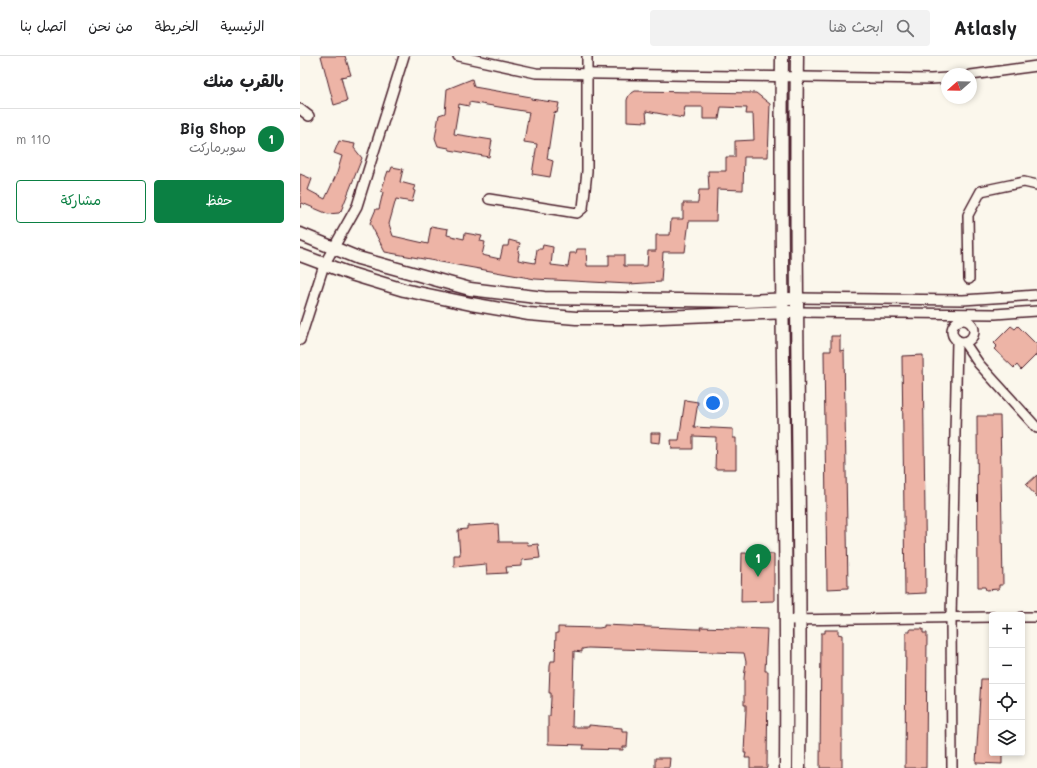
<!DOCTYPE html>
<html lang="ar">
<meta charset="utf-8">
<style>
:root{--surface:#fff;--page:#f2f2f2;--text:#202124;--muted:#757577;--line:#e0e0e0;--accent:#0b8043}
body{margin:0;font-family:Mali,"Playpen Sans Arabic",sans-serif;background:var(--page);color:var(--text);direction:rtl}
.controls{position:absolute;right:12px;bottom:12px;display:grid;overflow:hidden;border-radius:4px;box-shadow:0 2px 6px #0003}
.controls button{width:36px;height:36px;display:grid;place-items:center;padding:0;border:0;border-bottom:1px solid var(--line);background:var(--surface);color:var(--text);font:20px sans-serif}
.compass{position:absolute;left:641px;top:12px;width:36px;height:36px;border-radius:50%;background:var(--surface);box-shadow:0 2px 6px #0003;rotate:250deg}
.you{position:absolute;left:413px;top:347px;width:14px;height:14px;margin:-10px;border:3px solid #fff;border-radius:50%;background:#1a73e8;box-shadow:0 0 0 6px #1a73e833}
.badge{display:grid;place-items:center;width:26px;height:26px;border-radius:50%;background:var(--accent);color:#fff;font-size:13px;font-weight:700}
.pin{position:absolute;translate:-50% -33px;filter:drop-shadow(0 1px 2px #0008)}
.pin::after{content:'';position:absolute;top:21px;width:14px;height:12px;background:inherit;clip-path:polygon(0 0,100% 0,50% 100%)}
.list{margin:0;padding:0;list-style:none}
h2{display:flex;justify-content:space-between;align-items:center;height:52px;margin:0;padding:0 16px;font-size:17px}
h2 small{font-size:13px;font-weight:400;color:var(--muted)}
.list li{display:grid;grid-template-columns:26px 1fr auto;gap:12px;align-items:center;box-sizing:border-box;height:60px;padding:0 16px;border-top:1px solid var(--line)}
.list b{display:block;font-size:15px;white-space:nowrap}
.list p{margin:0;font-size:13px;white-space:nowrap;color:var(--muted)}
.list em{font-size:13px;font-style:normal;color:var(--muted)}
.actions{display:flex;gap:8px;padding:12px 16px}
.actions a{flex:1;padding:9px 0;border:1px solid var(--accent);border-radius:4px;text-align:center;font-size:14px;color:var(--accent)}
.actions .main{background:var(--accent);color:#fff}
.icon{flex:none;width:22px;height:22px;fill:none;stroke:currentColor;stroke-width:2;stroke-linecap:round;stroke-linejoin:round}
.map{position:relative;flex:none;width:737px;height:712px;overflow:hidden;direction:ltr}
header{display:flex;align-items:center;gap:24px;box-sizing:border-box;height:56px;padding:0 20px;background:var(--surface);border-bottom:1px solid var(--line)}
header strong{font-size:19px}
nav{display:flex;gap:22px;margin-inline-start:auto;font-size:14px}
.search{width:280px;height:36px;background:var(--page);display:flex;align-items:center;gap:10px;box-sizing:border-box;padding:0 14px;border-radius:4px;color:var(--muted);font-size:15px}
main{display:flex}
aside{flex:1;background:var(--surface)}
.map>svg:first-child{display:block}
.building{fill:#edb4a6;stroke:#4a1f2b}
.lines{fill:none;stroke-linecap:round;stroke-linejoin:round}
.street-casing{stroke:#4a1f2b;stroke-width:12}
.secondary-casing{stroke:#4a1f2b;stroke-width:15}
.street{stroke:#fbf7ec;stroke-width:9}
.secondary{stroke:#fbf7ec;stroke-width:12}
</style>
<header>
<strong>Atlasly</strong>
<div class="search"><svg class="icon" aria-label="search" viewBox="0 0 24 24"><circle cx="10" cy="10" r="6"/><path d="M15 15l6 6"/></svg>ابحث هنا</div>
<nav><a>الرئيسية</a><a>الخريطة</a><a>من نحن</a><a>اتصل بنا</a></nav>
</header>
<main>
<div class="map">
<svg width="737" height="712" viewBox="0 0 737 712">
<rect width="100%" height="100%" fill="#fbf7ec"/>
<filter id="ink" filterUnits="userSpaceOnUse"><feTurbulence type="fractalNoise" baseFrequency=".025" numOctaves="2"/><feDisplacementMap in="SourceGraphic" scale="8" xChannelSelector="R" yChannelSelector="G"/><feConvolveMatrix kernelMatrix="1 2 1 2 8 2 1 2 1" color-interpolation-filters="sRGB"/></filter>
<g filter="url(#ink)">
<!-- building -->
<g class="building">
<polygon points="21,0 45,0 51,19 41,21 47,45 34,49"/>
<polygon points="172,23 174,31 231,41 231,43 259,47 257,57 254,56 247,103 253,105 250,121 232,118 237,88 224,86 229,56 169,46 169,50 159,48 154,78 192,84 189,101 150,94 149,92 138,90 135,82 139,59 145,57 147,33"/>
<polygon points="335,35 456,37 470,48 468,101 444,101 443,134 417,133 416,165 389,165 385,196 363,196 361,226 329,228 235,223 85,196 70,167 76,153 79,153 83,136 81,135 88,115 90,116 92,111 103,113 100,126 115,130 113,134 115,135 112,146 96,143 89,168 93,180 128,188 131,170 148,173 147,179 164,183 165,177 182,180 180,185 185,186 182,199 200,203 203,190 208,190 209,184 220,187 218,196 219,197 218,204 235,207 237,193 242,193 243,189 253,191 251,209 268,211 270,197 276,197 277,193 286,193 287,210 309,210 309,199 324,199 324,210 347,210 348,195 356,195 356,179 370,179 371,163 383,163 383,147 398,147 399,134 409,134 408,115 426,115 426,101 435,101 435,85 454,84 453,58 446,58 447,52 421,51 419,63 403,63 403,51 385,51 383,62 346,55 347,66 327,65 327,44 329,39"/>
<polygon points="39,85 55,88 54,92 62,102 41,155 39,157 28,158 2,147 0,152 0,118 12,123 8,134 25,143 37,117 42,100 34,97"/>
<polygon points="711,270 715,273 718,270 737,289 737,298 721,314 717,309 714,312 694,293 697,290 694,287"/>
<polygon points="531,280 540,280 540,295 544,294 548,532 527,533 524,295 531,295"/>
<polygon points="623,299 626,537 605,538 602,300"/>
<polygon points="385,344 398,346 394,371 433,373 433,382 436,382 436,413 415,413 416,381 393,380 393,393 372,393 371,384 379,384"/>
<polygon points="677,360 700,360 703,529 699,529 699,533 686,534 685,531 678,531"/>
<polygon points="351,377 361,377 360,387 351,386"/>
<polygon points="737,419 737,441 726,429"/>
<polygon points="198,468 199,486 227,486 228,489 238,488 240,502 222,504 222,510 206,511 207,517 187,518 186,508 154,511 154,499 160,499 158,474 167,473 167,470"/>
<polygon points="442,497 474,498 474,545 441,546"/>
<polygon points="304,569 396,573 401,573 400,571 467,573 465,615 468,615 467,712 450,712 450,702 445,702 446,697 444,697 446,654 446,649 444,649 444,622 446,606 444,597 288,592 282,593 282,596 274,595 272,671 289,671 289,669 322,672 322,676 328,676 327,691 323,691 323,694 283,693 284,689 248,688 248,660 250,660 251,642 251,637 249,637 250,610 251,605 255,605 256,577 258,577 258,571 299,572 304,571"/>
<polygon points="610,573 623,573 623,577 627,577 626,712 605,712 606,576 610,576"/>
<polygon points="525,574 538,574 538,578 542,579 542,712 520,712 521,577 525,577"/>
<polygon points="681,623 692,623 692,697 702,697 702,708 676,707"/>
<polygon points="355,702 370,702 369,712 355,712"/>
</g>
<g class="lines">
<defs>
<g id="street">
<polyline points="158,0 236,17 631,23 647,22"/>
<polyline points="671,19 737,10"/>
<polyline points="0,53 9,60"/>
<polyline points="189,143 277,157 283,152 287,115 287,0"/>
<polyline points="669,223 668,159 681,135 724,126 737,129"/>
<polyline points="497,242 663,244 737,239"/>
<polyline points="497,256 695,258 737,255"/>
<circle cx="663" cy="275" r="11"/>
<polyline points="0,284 24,209 57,150 104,0"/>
<polyline points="664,286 679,308 737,372"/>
<polyline points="722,561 737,561"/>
<polyline points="487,564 692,561"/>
<polyline points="652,712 651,562 657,284"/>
</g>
<g id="secondary">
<path d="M482,0C479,237 488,475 486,712"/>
<path d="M497,0C494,237 502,475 499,712"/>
<polyline points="0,178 58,202 170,233 244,242 445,245 490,243"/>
<polyline points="0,199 51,218 104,234 171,248 229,258 276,262 336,262 490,256"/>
</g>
</defs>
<!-- street casing -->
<use href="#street" class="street-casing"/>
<!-- secondary casing -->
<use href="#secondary" class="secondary-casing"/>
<!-- street -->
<use href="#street" class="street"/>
<!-- secondary -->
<use href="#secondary" class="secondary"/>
</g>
</g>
</svg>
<div class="controls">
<button>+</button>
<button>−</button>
<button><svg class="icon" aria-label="locate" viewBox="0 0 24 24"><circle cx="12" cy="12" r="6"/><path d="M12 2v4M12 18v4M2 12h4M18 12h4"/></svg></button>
<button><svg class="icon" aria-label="layers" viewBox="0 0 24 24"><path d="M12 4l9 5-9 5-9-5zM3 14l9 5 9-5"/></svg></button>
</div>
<svg class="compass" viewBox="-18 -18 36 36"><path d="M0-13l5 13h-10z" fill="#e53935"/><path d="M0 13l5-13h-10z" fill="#757577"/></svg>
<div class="you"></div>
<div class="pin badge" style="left:458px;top:521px">1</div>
</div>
<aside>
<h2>بالقرب منك<small></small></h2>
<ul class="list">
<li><span class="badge">1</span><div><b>Big Shop</b><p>سوبرماركت</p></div><em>110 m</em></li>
</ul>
<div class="actions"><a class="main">حفظ</a><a>مشاركة</a></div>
</aside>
</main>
